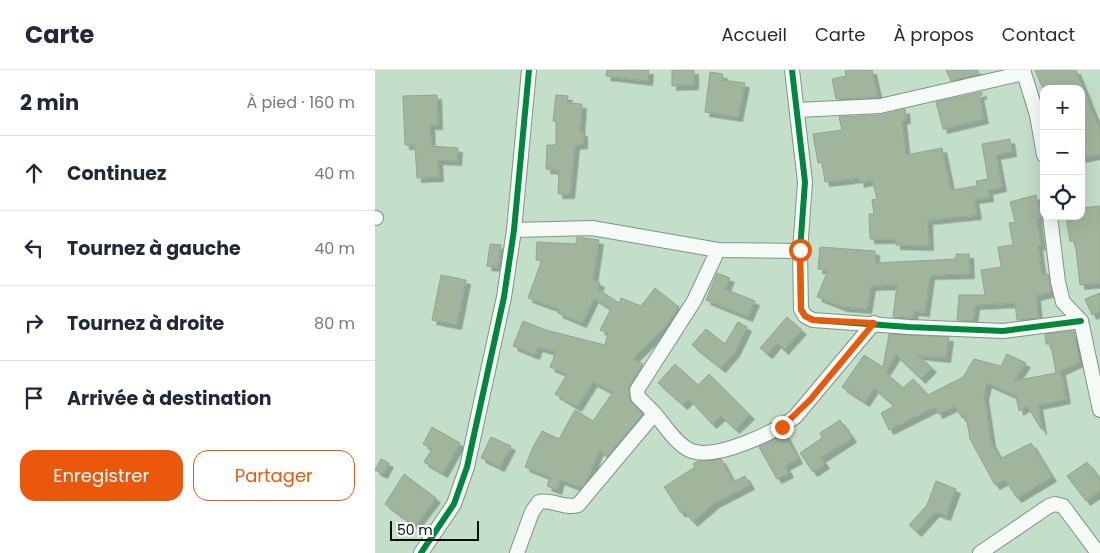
<!DOCTYPE html>
<html lang="fr">
<meta charset="utf-8">
<style>
:root{--surface:#fff;--page:#f2f2f3;--text:#1f2937;--muted:#747a83;--line:#e0e1e3;--accent:#ea580c}
body{margin:0;font-family:Poppins,sans-serif;background:var(--page);color:var(--text)}
.controls{position:absolute;right:15px;top:15px;display:grid;overflow:hidden;border-radius:10px;box-shadow:0 5px 20px #0002}
.controls button{width:45px;height:45px;display:grid;place-items:center;padding:0;border:0;border-bottom:1px solid var(--line);background:var(--surface);color:var(--text);font:25px sans-serif}
.scale{position:absolute;left:15px;bottom:12px;width:89px;box-sizing:border-box;padding-left:5px;border:2px solid #011005;border-top:0;font-size:14px;line-height:18px;white-space:nowrap;color:#011005;-webkit-text-stroke:4px #f9fefa;paint-order:stroke}
.stop{position:absolute;width:15px;height:15px;margin:-11px;border:4px solid #ea580c;border-radius:50%;background:#fff}
.stop.end{background:#ea580c;border-color:#fff;box-shadow:0 1px 5px #0008}
.list{margin:0;padding:0;list-style:none}
h2{display:flex;justify-content:space-between;align-items:center;height:65px;margin:0;padding:0 20px;font-size:21px}
h2 small{font-size:16px;font-weight:400;color:var(--muted)}
.list li{display:grid;grid-template-columns:32px 1fr auto;gap:15px;align-items:center;box-sizing:border-box;height:75px;padding:0 20px;border-top:1px solid var(--line)}
.list b{display:block;font-size:19px;white-space:nowrap}
.list em{font-size:16px;font-style:normal;color:var(--muted)}
.actions{display:flex;gap:10px;padding:15px 20px}
.actions a{flex:1;padding:11px 0;border:1px solid var(--accent);border-radius:15px;text-align:center;font-size:18px;color:var(--accent)}
.actions .main{background:var(--accent);color:#fff}
.icon{flex:none;width:28px;height:28px;fill:none;stroke:currentColor;stroke-width:2;stroke-linecap:round;stroke-linejoin:round}
.map{position:relative;flex:none;width:725px;height:483px;overflow:hidden}
header{display:flex;align-items:center;gap:30px;box-sizing:border-box;height:70px;padding:0 25px;background:var(--surface);border-bottom:1px solid var(--line)}
header strong{font-size:24px}
nav{display:flex;gap:28px;margin-inline-start:auto;font-size:18px}
main{display:flex}
aside{flex:1;background:var(--surface)}
.map>svg:first-child{display:block}
.building{fill:#a1b59c;stroke:#94a593;filter:url(#shadow)}
.lines{fill:none;stroke-linecap:round;stroke-linejoin:round}
.street-casing{stroke:#7f9585;stroke-width:16}
.street{stroke:#f6faf7;stroke-width:14}
.cycleway-casing{stroke:#f9fefa;stroke-width:9}
.cycleway{stroke:#00873e;stroke-width:6}
.route{stroke:#ea580c;stroke-width:6}
</style>
<header>
<strong>Carte</strong>
<nav><a>Accueil</a><a>Carte</a><a>À propos</a><a>Contact</a></nav>
</header>
<main>
<aside>
<h2>2 min<small>À pied · 160 m</small></h2>
<ul class="list">
<li><svg class="icon" aria-label="ahead" viewBox="0 0 24 24"><path d="M12 20V5M6 11l6-6 6 6"/></svg><div><b>Continuez</b></div><em>40 m</em></li>
<li><svg class="icon" aria-label="left" viewBox="0 0 24 24"><path d="M17 20v-9H6M10 6l-5 5 5 5"/></svg><div><b>Tournez à gauche</b></div><em>40 m</em></li>
<li><svg class="icon" aria-label="right" viewBox="0 0 24 24"><path d="M7 20v-9h11M14 6l5 5-5 5"/></svg><div><b>Tournez à droite</b></div><em>80 m</em></li>
<li><svg class="icon" aria-label="arrive" viewBox="0 0 24 24"><path d="M6 21V4h12l-3 4 3 4H6"/></svg><div><b>Arrivée à destination</b></div></li>
</ul>
<div class="actions"><a class="main">Enregistrer</a><a>Partager</a></div>
</aside>
<div class="map">
<svg width="725" height="483" viewBox="0 0 725 483">
<defs>
<filter id="shadow"><feDropShadow dx="4.5" dy="4.5" stdDeviation="0" flood-color="#0004"/></filter>
</defs>
<rect width="100%" height="100%" fill="#c3dec9"/>
<!-- building -->
<g class="building">
<polygon points="232,0 274,0 273,11 231,6"/>
<polygon points="297,0 319,0 319,15 297,16"/>
<polygon points="470,0 497,0 503,27 461,29 457,9 471,6"/>
<polygon points="571,0 603,0 604,4 576,11"/>
<polygon points="660,0 701,0 725,60 725,84 706,88 706,19 668,19"/>
<polygon points="335,2 348,4 347,10 370,13 363,47 330,42"/>
<polygon points="607,22 607,25 604,25 609,49 568,59 561,32"/>
<polygon points="62,25 63,55 55,55 56,76 83,78 82,91 63,90 64,107 42,108 40,75 30,75 28,26"/>
<polygon points="181,25 193,26 192,33 207,34 205,62 208,62 208,74 200,75 195,124 183,124 184,100 171,99 172,75 181,75 181,51 178,51"/>
<polygon points="530,39 531,49 527,50 531,85 567,78 576,120 602,116 601,111 613,109 607,74 635,69 637,82 621,85 627,117 613,120 614,127 599,129 602,145 553,150 554,176 521,175 521,169 495,169 494,144 499,144 497,130 502,129 497,110 485,113 484,108 450,112 447,92 443,93 438,64 467,60 464,47 506,45"/>
<polygon points="661,125 666,148 662,149 666,175 663,176 667,205 673,204 677,222 661,226 663,248 642,250 640,233 600,235 598,251 582,250 584,225 610,225 606,200 626,197 623,177 638,175 634,153 640,152 635,132"/>
<polygon points="725,136 725,213 705,215 700,171 695,171 691,146 706,146 706,138"/>
<polygon points="202,167 224,170 218,210 225,213 223,219 244,233 246,228 266,236 280,218 304,237 287,260 258,289 268,294 254,316 254,328 268,344 232,386 224,380 212,411 206,418 185,410 182,420 172,416 175,407 150,397 158,377 167,361 184,369 200,340 218,351 238,322 218,312 202,337 180,324 192,304 175,297 181,282 163,277 160,285 138,276 148,251 171,260 230,275 233,263 225,260 236,239 219,228 207,253 183,243 184,239 153,228 167,190 161,190 162,172 201,174"/>
<polygon points="115,174 126,175 123,197 112,196"/>
<polygon points="445,177 500,181 500,193 581,189 581,184 594,184 595,204 555,205 550,242 539,241 538,248 518,247 522,215 496,216 492,239 468,237 442,227 453,200 443,199"/>
<polygon points="342,203 355,208 350,219 380,231 373,247 331,230"/>
<polygon points="66,205 91,210 82,255 57,250"/>
<polygon points="725,223 725,241 717,245 710,229"/>
<polygon points="412,247 427,260 409,280 402,273 393,284 385,278"/>
<polygon points="363,252 372,257 360,282 346,298 317,275 331,259 350,274"/>
<polygon points="699,261 704,292 681,303 676,274 671,274 670,264"/>
<polygon points="514,264 574,267 571,288 543,285 557,298 546,309 521,285 510,302 528,318 538,309 553,325 588,307 599,289 626,296 632,284 651,293 639,311 686,302 691,329 663,335 667,360 652,336 644,341 641,326 612,313 609,326 616,372 625,389 656,373 677,407 642,428 630,410 620,415 595,369 591,345 587,348 580,336 563,344 560,337 514,360 506,343 519,336 499,318 490,332 467,317 489,285 508,297"/>
<polygon points="300,294 323,315 334,304 375,345 360,359 346,346 337,354 314,329 308,335 283,313"/>
<polygon points="465,350 471,359 470,361 472,360 477,368 446,388 450,394 438,402 425,383 447,368 445,363"/>
<polygon points="57,357 85,373 68,403 49,392 57,379 48,374"/>
<polygon points="410,364 423,389 410,396 414,403 402,409 384,377"/>
<polygon points="116,367 136,376 125,397 106,388"/>
<polygon points="6,389 14,393 8,404 0,400"/>
<polygon points="346,389 358,412 370,406 375,415 340,433 318,452 309,441 306,443 289,417 320,397 318,394 323,391"/>
<polygon points="712,392 725,409 725,421 711,431 692,406"/>
<polygon points="29,404 61,428 40,456 10,434"/>
<polygon points="561,411 581,419 571,446 560,442 542,462 534,455 552,435"/>
</g>
<g class="lines">
<defs>
<g id="street">
<polyline points="417,0 430,112 425,181 426,239 430,246 438,250 534,257 628,261 706,251"/>
<polyline points="648,0 662,45 669,85"/>
<polyline points="422,40 505,36 649,3"/>
<polyline points="675,146 683,212 688,232 706,251 725,340"/>
<polyline points="0,148 1,148"/>
<polyline points="139,160 217,158 343,180 425,181"/>
<path d="M279,343C289,354 303,377 317,381C342,390 400,362 420,347L499,253"/>
<polyline points="46,483 79,434 92,397 129,227 139,160 154,0"/>
<path d="M142,483L157,442L164,432C178,429 189,439 203,435L275,349L279,343L263,327L262,320L319,231L343,180"/>
<polyline points="605,483 674,436 680,434 688,436 723,483"/>
</g>
</defs>
<!-- street casing -->
<use href="#street" class="street-casing"/>
<!-- street -->
<use href="#street" class="street"/>
<defs>
<g id="cycleway">
<polyline points="417,0 430,112 425,181 426,239 430,246 438,250 534,257 628,261 706,251"/>
<polyline points="46,483 79,434 92,397 129,227 139,160 154,0"/>
</g>
</defs>
<!-- cycleway casing -->
<use href="#cycleway" class="cycleway-casing"/>
<!-- cycleway -->
<use href="#cycleway" class="cycleway"/>
</g>
<g class="lines">
<!-- route -->
<polyline class="route" points="407,357 435,330 499,253 438,250 430,246 426,240 425,180"/>
</g>
</svg>
<div class="controls">
<button>+</button>
<button>−</button>
<button><svg class="icon" aria-label="locate" viewBox="0 0 24 24"><circle cx="12" cy="12" r="6"/><path d="M12 2v4M12 18v4M2 12h4M18 12h4"/></svg></button>
</div>
<div class="scale">50 m</div>
<div class="stop" style="left:425px;top:180px"></div>
<div class="stop end" style="left:407px;top:357px"></div>
</div>
</main>
